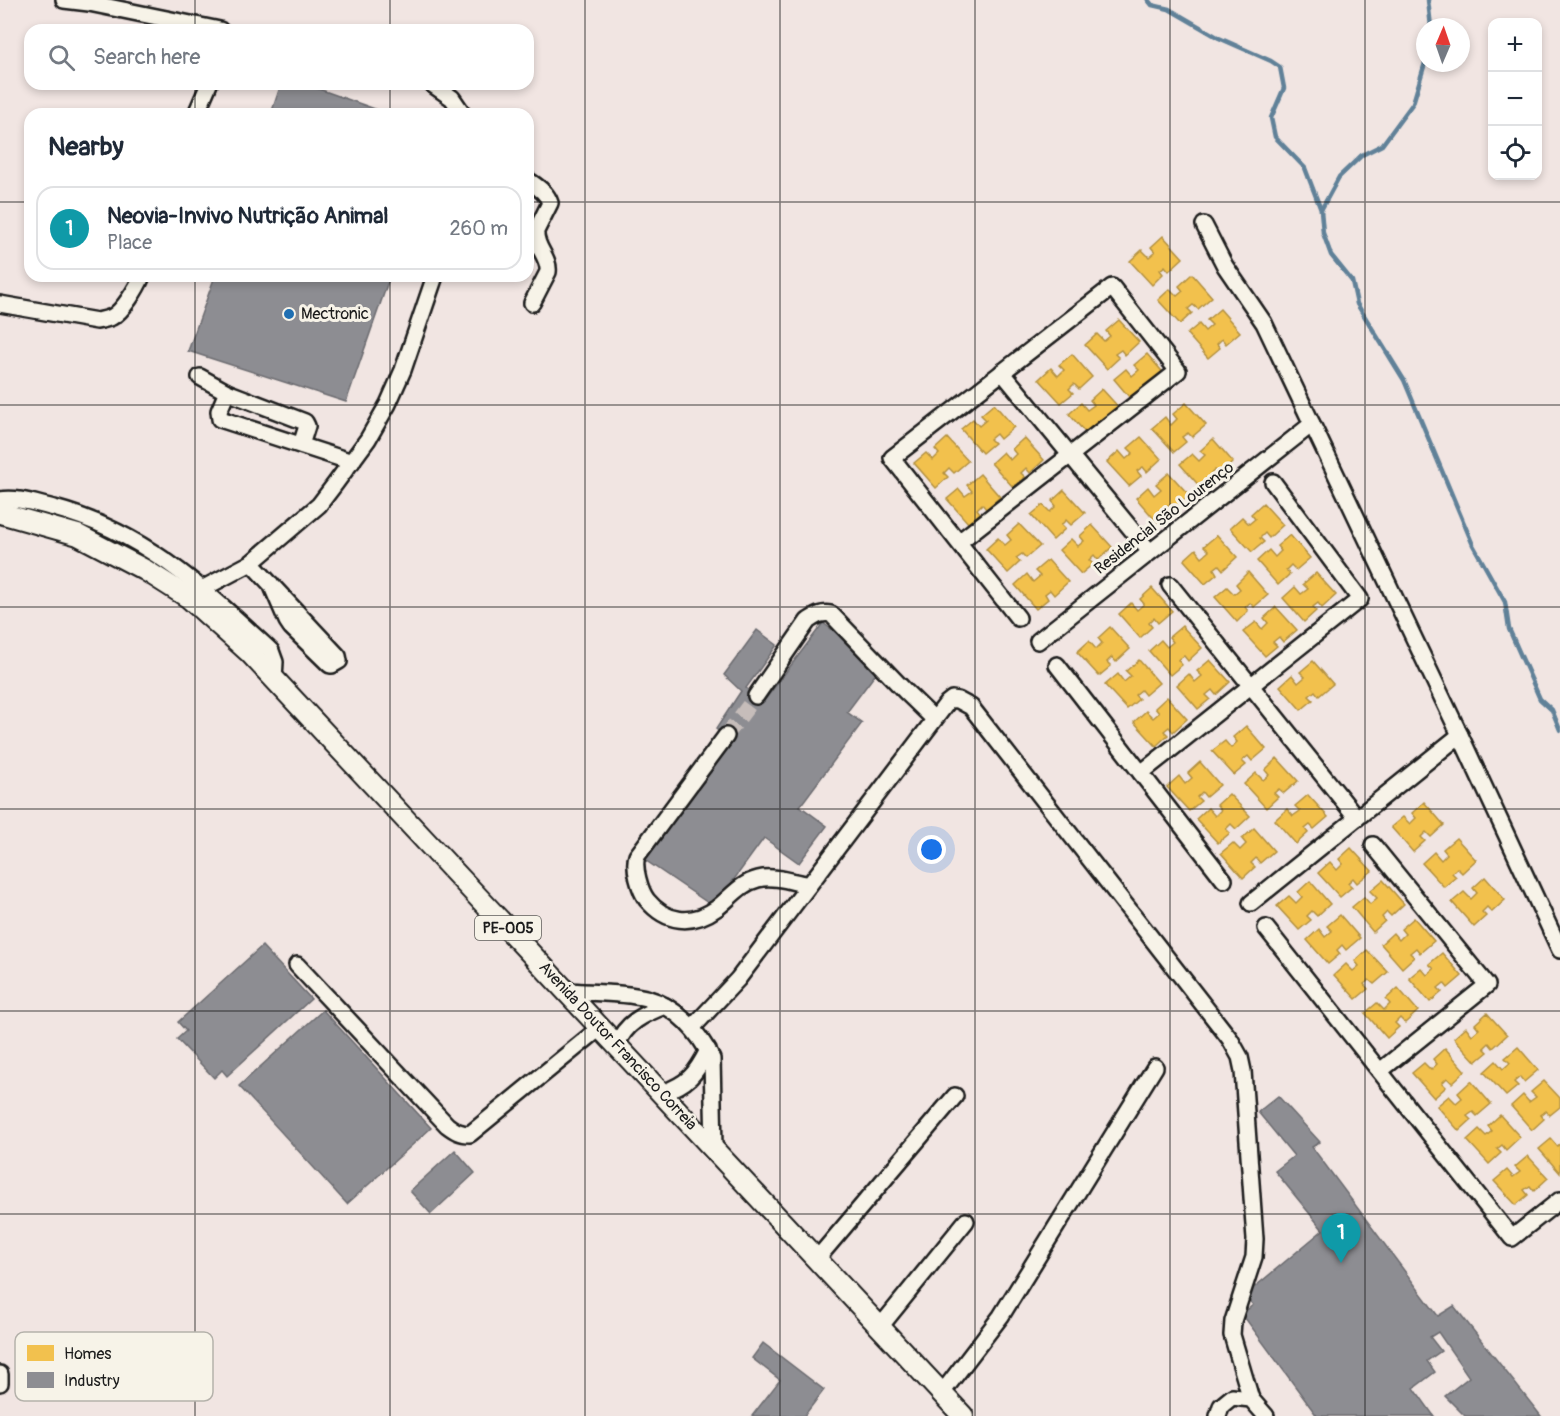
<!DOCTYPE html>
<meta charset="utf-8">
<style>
:root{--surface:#fff;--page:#f6f6f7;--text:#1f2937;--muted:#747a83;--line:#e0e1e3;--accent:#b45309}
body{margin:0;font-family:Pangolin,sans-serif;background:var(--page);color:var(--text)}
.controls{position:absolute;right:18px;top:18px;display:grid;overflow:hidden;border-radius:12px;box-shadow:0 3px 9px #0003}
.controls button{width:54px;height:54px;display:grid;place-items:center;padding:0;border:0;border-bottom:2px solid var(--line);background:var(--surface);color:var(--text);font:30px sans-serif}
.compass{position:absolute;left:1416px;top:18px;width:54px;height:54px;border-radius:50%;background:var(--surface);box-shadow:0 3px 9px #0003;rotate:2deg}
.you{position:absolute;left:932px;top:850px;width:21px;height:21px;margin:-15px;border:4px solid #fff;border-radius:50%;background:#1a73e8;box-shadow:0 0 0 9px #1a73e833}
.badge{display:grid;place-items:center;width:39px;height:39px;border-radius:50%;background:var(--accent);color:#fff;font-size:20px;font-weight:700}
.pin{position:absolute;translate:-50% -50px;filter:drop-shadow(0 2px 3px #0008)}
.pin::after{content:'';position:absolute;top:32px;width:21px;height:18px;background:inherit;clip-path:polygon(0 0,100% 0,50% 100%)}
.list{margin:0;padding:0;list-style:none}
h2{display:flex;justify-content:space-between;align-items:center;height:78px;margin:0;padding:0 24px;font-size:26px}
h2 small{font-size:20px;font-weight:400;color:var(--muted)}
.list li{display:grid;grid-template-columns:39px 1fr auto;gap:18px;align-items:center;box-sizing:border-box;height:84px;margin:0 12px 12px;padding:0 12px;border:2px solid var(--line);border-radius:18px}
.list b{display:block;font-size:22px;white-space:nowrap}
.list p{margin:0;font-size:20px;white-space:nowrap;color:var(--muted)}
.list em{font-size:20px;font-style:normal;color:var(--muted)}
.icon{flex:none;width:33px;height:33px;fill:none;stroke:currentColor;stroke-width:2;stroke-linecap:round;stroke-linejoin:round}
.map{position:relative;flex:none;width:1560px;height:1416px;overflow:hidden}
.search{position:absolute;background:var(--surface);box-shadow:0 3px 9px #0003;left:24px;top:24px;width:510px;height:66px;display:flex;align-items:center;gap:15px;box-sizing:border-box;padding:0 21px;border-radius:18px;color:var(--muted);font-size:22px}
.panel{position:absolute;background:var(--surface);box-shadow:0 3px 9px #0003;left:24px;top:108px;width:510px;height:174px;border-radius:18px}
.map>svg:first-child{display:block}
.homes{fill:#f2c14e;stroke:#b2903f;stroke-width:1.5}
.industry{fill:#8d8d92;stroke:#6b6b6f;stroke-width:1.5}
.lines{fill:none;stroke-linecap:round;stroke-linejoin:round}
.stream{stroke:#608198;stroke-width:4.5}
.minor-tunnel{stroke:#c6bdba;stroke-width:15;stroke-dasharray:15 8;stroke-linecap:butt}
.minor-casing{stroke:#1c1c1c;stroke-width:20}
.major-casing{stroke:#1c1c1c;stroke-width:24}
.minor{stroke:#f7f3e8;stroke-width:15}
.major{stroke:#f7f3e8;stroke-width:20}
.grid{fill:none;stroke:#1c1c1c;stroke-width:1.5;stroke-opacity:0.55}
.poi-dot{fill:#1f6fb2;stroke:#f7f3e8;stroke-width:2}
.labels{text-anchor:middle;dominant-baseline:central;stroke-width:6;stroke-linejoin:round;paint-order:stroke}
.shield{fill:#f7f3e8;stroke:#5e5c59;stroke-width:1.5}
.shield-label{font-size:15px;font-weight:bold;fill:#1c1c1c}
.poi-label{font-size:16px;fill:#1c1c1c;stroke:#f7f3e8;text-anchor:start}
.street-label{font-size:16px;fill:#1c1c1c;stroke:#f7f3e8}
.key{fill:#f7f3e8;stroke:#b5b2ab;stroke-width:1.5}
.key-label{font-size:16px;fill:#1c1c1c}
</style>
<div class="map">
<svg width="1560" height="1416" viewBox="0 0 1560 1416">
<rect width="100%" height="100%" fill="#f1e5e2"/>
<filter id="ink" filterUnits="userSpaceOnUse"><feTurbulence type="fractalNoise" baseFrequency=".0167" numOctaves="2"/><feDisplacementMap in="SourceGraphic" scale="12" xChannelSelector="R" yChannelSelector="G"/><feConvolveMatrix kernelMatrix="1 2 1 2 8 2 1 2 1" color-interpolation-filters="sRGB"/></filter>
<g filter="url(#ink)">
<!-- homes -->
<g class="homes">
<polygon points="1163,236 1183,258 1169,271 1165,266 1160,270 1163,274 1152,285 1130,261 1142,250 1149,257 1155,252 1151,247"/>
<polygon points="1192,274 1212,297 1198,309 1193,305 1188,309 1192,313 1180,324 1158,300 1170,289 1177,296 1183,291 1179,286"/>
<polygon points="1220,309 1240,332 1226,344 1222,339 1217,344 1220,348 1208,358 1187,334 1199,324 1205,331 1212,325 1207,320"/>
<polygon points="1119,320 1139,342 1125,355 1121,350 1115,354 1119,358 1107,369 1085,345 1097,334 1104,341 1110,336 1106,331"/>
<polygon points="1072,354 1092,377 1079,389 1074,384 1069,389 1073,393 1061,403 1039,379 1051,368 1058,376 1064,370 1059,365"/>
<polygon points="1147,354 1167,377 1135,404 1114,379 1126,369 1132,376 1139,370 1134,365"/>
<polygon points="1102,389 1122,411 1108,423 1104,419 1099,423 1102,427 1090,438 1069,414 1081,403 1087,410 1094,405 1090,400"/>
<polygon points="1186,403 1206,425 1192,437 1188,433 1182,437 1186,442 1174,452 1152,428 1165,417 1171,425 1177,419 1173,414"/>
<polygon points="994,404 1014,427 1000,439 996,434 990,439 994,443 982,453 961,429 973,419 979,426 986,420 981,415"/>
<polygon points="1141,437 1161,459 1147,472 1143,467 1137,471 1141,476 1129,486 1107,462 1119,451 1126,459 1133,453 1128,448"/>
<polygon points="947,438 968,461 954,473 949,468 944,473 948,477 936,488 914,463 926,453 933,460 939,454 935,449"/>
<polygon points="1024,438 1044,460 1030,473 1026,468 1021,473 1025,477 1013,487 991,463 1003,452 1010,460 1016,454 1012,449"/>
<polygon points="1213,439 1233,462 1220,474 1215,470 1210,474 1214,478 1202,489 1180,464 1192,454 1199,461 1205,455 1200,451"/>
<polygon points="1169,473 1189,495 1175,508 1171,503 1166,507 1169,512 1157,522 1136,498 1148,487 1154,495 1161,489 1156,484"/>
<polygon points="980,474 1000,497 986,509 982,504 977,509 980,513 969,524 947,499 959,489 965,496 972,491 967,485"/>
<polygon points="1064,490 1085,513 1071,525 1066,520 1061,525 1065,529 1053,540 1031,515 1043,505 1050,512 1056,506 1052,501"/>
<polygon points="1263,503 1283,525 1269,538 1265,533 1260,538 1264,542 1252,552 1230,528 1242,517 1249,524 1255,519 1251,514"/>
<polygon points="1019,524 1040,546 1026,558 1022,554 1016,558 1020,562 1008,573 986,549 998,538 1005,545 1011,540 1007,535"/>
<polygon points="1092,525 1112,547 1098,560 1094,555 1089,560 1093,564 1081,574 1059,550 1071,539 1078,546 1084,541 1080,536"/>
<polygon points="1217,535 1237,557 1223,570 1219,565 1214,569 1217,574 1205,584 1184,560 1196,549 1202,557 1209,551 1204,546"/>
<polygon points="1290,535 1310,558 1296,570 1291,565 1286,570 1290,574 1278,585 1257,561 1269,550 1275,557 1281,551 1277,546"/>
<polygon points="1048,560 1068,582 1054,595 1050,590 1045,594 1048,599 1036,609 1015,585 1027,574 1033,582 1040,576 1035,571"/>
<polygon points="1248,572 1268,595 1254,607 1250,603 1245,607 1248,611 1237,622 1215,597 1227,587 1234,594 1240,589 1236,584"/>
<polygon points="1316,573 1336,595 1322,608 1318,603 1313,607 1316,611 1304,622 1283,598 1295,587 1301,594 1308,589 1303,584"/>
<polygon points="1152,588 1172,611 1158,623 1154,618 1149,623 1152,627 1140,638 1119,614 1131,603 1137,610 1144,604 1140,599"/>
<polygon points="1276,607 1297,630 1283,642 1279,637 1273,642 1277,646 1265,656 1243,632 1256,622 1262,629 1268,623 1264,618"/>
<polygon points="1182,626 1202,648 1188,661 1184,656 1178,660 1182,665 1170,675 1149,651 1161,640 1167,647 1173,642 1169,637"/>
<polygon points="1110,627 1130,649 1116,662 1112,657 1107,662 1111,666 1099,676 1077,652 1089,641 1096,649 1102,643 1098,638"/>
<polygon points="1139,660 1159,683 1145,695 1141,690 1135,695 1139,699 1127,709 1105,685 1118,674 1124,682 1131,676 1126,671"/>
<polygon points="1210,660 1230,682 1216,695 1212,690 1206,695 1210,699 1198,709 1177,685 1189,674 1195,682 1202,676 1197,671"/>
<polygon points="1313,661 1333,684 1319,696 1315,691 1309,696 1313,700 1301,710 1280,686 1292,675 1298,683 1305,677 1300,672"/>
<polygon points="1167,697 1187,719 1173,732 1169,727 1164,731 1168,735 1156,746 1134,722 1146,711 1153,718 1159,713 1155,708"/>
<polygon points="1246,726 1266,749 1252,761 1248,756 1242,761 1246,765 1234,775 1212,751 1225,741 1231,748 1237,742 1233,737"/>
<polygon points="1277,758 1298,781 1284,793 1279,789 1274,793 1278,797 1266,808 1244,784 1256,773 1263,780 1269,775 1265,770"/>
<polygon points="1200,762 1220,785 1206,797 1202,792 1197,797 1201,801 1189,811 1167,787 1179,776 1185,784 1192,778 1188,773"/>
<polygon points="1229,794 1250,816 1236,829 1231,824 1226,829 1230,833 1218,843 1196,819 1208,808 1215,816 1221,810 1217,805"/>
<polygon points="1308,795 1328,817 1314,829 1310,825 1305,829 1308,833 1296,844 1275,820 1287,809 1293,816 1300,811 1295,806"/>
<polygon points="1424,802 1444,825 1431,837 1426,832 1421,837 1425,841 1413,852 1391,827 1403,817 1410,824 1416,818 1412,813"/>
<polygon points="1254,828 1274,851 1260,863 1256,858 1251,863 1255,867 1243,878 1221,853 1233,843 1240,850 1246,844 1242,839"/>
<polygon points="1456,838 1476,860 1462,873 1457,868 1452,873 1456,877 1444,887 1422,863 1434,852 1441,860 1447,854 1443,849"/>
<polygon points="1351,848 1372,871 1357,883 1353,878 1348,883 1352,887 1340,897 1318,873 1330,862 1337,870 1343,864 1339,859"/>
<polygon points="1485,877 1505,900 1492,912 1487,907 1482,912 1486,916 1474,927 1452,902 1464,892 1471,899 1477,893 1473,888"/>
<polygon points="1383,880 1404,904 1391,916 1387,912 1382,917 1385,921 1373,932 1352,907 1364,897 1370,904 1377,898 1370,891"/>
<polygon points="1310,881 1330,904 1317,916 1312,911 1307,916 1311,920 1299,930 1277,906 1289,896 1296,903 1302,897 1298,892"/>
<polygon points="1340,915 1360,938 1346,950 1342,945 1337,950 1340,954 1328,964 1307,940 1319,929 1325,937 1332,931 1327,926"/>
<polygon points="1414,918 1434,941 1420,953 1416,948 1410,953 1414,957 1402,968 1381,944 1393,933 1399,940 1405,934 1401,929"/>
<polygon points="1367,950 1388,972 1374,984 1369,980 1364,984 1368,989 1356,999 1334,975 1346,964 1353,971 1359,966 1355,961"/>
<polygon points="1442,953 1462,976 1448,988 1444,983 1438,988 1442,992 1430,1002 1409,978 1421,968 1427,975 1434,969 1429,964"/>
<polygon points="1398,988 1418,1011 1405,1023 1400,1018 1395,1023 1399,1027 1387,1038 1365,1013 1377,1003 1384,1010 1390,1004 1386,999"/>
<polygon points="1487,1013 1507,1035 1493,1048 1489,1043 1484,1048 1488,1052 1476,1062 1454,1038 1466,1027 1472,1035 1479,1029 1475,1024"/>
<polygon points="1518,1047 1538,1070 1524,1082 1520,1077 1514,1082 1518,1086 1506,1096 1484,1072 1496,1061 1503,1069 1510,1063 1505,1058"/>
<polygon points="1445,1048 1465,1071 1452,1083 1447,1078 1442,1083 1446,1087 1434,1098 1412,1073 1424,1063 1431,1070 1437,1064 1433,1059"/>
<polygon points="1471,1081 1491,1104 1477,1116 1473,1112 1467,1116 1471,1120 1459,1131 1437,1106 1449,1096 1456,1103 1462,1098 1458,1093"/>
<polygon points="1544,1081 1560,1098 1560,1107 1550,1115 1546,1111 1541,1115 1544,1119 1532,1130 1511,1106 1523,1095 1529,1102 1536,1097 1531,1092"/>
<polygon points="1500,1115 1520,1137 1506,1150 1502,1145 1497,1149 1501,1153 1489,1164 1467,1140 1479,1129 1486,1136 1492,1131 1488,1126"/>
<polygon points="1551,1139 1557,1146 1560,1144 1560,1173 1539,1149"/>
<polygon points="1528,1156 1548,1178 1534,1191 1530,1186 1524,1190 1528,1195 1516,1205 1494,1181 1507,1170 1513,1177 1520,1172 1515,1167"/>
</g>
<!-- industry -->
<g class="industry">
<polygon points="281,84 305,84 389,114 271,114"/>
<polygon points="215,276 390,276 346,402 188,351"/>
<polygon points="823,623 862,652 877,672 847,712 862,723 800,806 827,826 799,863 764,838 714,907 645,860 729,739 716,729 741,691 724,675 757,630 777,645 746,688 764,701"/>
<polygon points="262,946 311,999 227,1076 222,1070 214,1078 177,1039 186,1031 178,1022"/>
<polygon points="323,1010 431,1128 347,1204 239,1086"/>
<polygon points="1278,1096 1320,1142 1312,1147 1438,1316 1454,1306 1541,1416 1465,1416 1445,1396 1469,1377 1438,1332 1430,1337 1441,1351 1427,1361 1435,1372 1414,1388 1434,1416 1317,1416 1242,1314 1253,1305 1245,1295 1323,1230 1275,1171 1294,1156 1258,1112"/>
<polygon points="455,1150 475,1173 431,1214 410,1191"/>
<polygon points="763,1343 824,1390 804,1416 752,1416 780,1380 752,1358"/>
</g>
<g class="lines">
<!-- stream -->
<g class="stream">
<polyline points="1148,0 1152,5 1169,9 1219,38 1271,61 1280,67 1284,88 1271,118 1275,137 1305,168 1321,210 1323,233 1331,255 1352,281 1357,304 1404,380 1473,545 1505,602 1509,629 1540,699 1552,710 1560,730"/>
<polyline points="1428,0 1431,27"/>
<polyline points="1321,210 1339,177 1362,155 1382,145 1413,103 1425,63"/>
</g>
<!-- minor-tunnel -->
<polyline class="minor-tunnel" points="726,736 756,696"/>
<defs>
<g id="minor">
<polyline points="64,0 89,3 220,30"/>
<polyline points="432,84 452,98 463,114"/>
<polyline points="196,114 209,84"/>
<path d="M528,180C536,186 547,192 550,203L536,231C534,247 550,257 548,272L532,303"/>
<polyline points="1204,225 1225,266 1264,323 1460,735 1560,950"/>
<path d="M0,304L97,321C102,320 107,319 112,317C123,311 137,288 142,276"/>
<polyline points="1002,372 1150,552"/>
<polyline points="200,377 227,392 305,422 307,426 301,445"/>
<polyline points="227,392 219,411 220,419 352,462"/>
<path d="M0,500C19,497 36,504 54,508C145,532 204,589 271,651L275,662L274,679"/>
<polyline points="959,542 1178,371 1112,287 892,458 1018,618"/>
<polyline points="251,563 338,656 339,661 332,665 330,665 291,627 287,621 271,584"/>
<polyline points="1170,585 1357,818"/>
<polyline points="189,598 202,589 251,563 319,505 335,484 368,439 388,404 403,370 435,276"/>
<polyline points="1038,641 1312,424"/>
<polyline points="1057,665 1224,880"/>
<path d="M756,696L808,621C816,616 821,612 831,614L905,691L934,719"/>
<path d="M726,736L637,856C633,867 640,891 647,900C666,923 692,926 717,908C730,898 741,883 758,879C774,875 793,882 809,885"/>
<polyline points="1141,773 1360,599 1273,482"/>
<polyline points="1373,845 1487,985 1380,1071"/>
<polyline points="1251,903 1460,735"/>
<polyline points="1266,928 1512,1238 1560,1200"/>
<path d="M297,965L447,1125C455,1131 460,1134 470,1134L601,1027"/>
<path d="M567,991C593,993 621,992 646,998C676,1006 699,1032 712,1059L714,1148"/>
<polyline points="692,1028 738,979 947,703 952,699 958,700 971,707 1230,1039 1240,1057 1243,1071 1255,1239 1254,1257 1233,1321 1232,1335 1251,1399"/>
<path d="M617,1045C625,1023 644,1014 665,1006"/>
<path d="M662,1093C688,1084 696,1074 708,1050"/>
<polyline points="816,1260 955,1096"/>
<polyline points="880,1327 966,1221"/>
<polyline points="0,1374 0,1383"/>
<polyline points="942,1393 1001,1316 1155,1067"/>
<polyline points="1218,1416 1221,1406 1232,1397 1251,1399 1266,1416"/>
</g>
<polyline id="major" points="0,513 78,535 145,570 189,598 249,652 963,1416"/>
</defs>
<!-- minor casing -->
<use href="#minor" class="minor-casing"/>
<!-- major casing -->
<use href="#major" class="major-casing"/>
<!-- minor -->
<use href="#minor" class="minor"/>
<!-- major -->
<use href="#major" class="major"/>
</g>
</g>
<!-- grid -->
<path class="grid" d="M195,0V30M390,0V30M585,0V1416M780,0V1416M975,0V1416M1170,0V1416M1365,0V1416M195,84V114M390,84V114M0,202H30M528,202H1560M195,276V1416M390,276V1416M0,405H1560M0,607H1560M0,809H1560M0,1011H1560M0,1214H1560"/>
<!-- markers -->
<circle class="poi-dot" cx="289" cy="314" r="6"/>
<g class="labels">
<!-- shield labels -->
<rect class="shield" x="475" y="916" width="66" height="24" rx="4.5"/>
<g class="shield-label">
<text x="508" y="928">PE-005</text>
</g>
<!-- poi labels -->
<g class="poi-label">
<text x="301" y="314">Mectronic</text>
</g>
<!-- street labels -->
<g class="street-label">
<text transform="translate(1164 518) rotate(-38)">Residencial São Lourenço</text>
<text transform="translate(618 1046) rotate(47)">Avenida Doutor Francisco Correia</text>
</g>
</g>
<!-- legend -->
<rect x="15" y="1332" width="198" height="69" rx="9" class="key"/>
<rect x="27" y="1345" width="27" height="16" fill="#f2c14e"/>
<rect x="27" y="1372" width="27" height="16" fill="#8d8d92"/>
<g class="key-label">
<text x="64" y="1359">Homes</text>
<text x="64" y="1386">Industry</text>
</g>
</svg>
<div class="controls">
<button>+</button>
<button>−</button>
<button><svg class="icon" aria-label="locate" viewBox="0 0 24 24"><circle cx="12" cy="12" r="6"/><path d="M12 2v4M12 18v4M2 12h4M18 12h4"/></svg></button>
</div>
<svg class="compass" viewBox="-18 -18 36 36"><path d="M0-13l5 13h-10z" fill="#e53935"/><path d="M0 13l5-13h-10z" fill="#747a83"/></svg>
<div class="you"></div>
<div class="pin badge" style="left:1341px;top:1263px;background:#0f9aa8">1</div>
<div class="search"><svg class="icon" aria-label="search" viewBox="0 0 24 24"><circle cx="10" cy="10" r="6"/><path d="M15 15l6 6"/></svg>Search here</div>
<section class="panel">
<h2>Nearby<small></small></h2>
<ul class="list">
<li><span class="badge" style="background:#0f9aa8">1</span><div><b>Neovia-Invivo Nutrição Animal</b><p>Place</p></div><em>260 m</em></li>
</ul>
</section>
</div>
